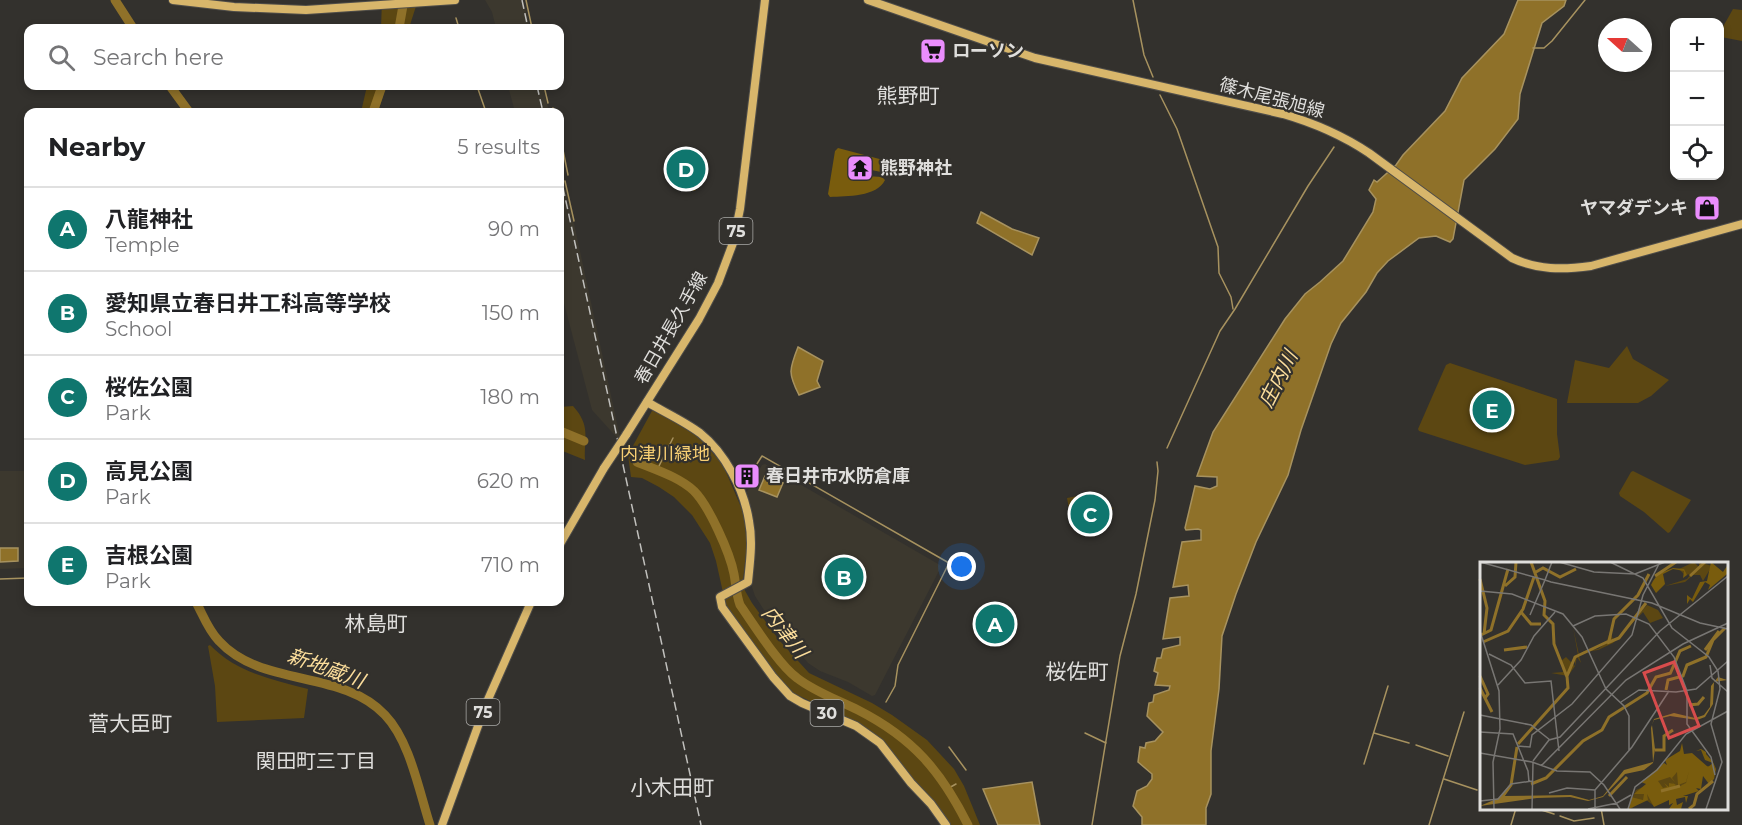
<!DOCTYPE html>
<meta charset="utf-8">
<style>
:root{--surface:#fff;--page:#f2f2f2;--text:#202124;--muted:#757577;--line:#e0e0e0;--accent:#0f766e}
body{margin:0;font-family:Montserrat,"Noto Sans JP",sans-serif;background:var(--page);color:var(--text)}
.controls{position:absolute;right:18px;top:18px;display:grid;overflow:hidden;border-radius:12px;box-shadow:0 3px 9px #0003}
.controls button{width:54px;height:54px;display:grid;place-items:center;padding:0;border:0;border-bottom:2px solid var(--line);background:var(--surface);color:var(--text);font:30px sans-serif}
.compass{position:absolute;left:1598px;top:18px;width:54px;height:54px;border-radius:50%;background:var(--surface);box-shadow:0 3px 9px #0003;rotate:291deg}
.you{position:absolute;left:962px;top:567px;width:21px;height:21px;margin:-15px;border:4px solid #fff;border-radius:50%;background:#1a73e8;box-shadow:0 0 0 9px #1a73e833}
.badge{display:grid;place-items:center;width:39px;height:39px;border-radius:50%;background:var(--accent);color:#fff;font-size:20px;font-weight:700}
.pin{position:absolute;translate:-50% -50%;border:3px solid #fff;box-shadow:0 2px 6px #0006}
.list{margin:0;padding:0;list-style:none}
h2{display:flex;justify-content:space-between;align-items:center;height:78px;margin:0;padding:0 24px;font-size:26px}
h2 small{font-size:20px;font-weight:400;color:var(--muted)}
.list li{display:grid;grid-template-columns:39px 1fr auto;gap:18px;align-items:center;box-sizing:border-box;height:84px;padding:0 24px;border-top:2px solid var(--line)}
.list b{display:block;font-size:22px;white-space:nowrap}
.list p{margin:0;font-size:20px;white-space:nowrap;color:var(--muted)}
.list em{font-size:20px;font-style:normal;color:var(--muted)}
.icon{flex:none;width:33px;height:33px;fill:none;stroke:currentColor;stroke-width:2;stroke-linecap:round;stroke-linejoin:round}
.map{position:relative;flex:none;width:1742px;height:825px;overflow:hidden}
.search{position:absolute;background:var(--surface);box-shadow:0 3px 9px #0003;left:24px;top:24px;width:540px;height:66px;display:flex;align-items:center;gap:15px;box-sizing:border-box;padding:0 21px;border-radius:12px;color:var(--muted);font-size:22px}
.panel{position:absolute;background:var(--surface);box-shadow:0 3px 9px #0003;left:24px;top:108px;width:540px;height:498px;border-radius:12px}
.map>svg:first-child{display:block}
.built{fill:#3c382e}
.green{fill:#5c4712}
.forest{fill:#795c0d}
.water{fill:#8f7129;stroke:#a7925f;stroke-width:1.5}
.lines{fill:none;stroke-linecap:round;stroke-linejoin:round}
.stream{stroke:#a7925f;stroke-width:1.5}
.river{stroke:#8f7129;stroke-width:9}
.major-casing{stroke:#4f4d49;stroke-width:10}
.major{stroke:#d8b66b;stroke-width:8}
.rail{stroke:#c1c0bd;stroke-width:1.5;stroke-dasharray:9 4.5;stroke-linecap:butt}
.major-bridge-casing{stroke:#4f4d49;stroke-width:10;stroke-linecap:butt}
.major-bridge{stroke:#d8b66b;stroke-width:8}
.labels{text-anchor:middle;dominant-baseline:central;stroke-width:4.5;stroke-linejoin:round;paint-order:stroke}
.shield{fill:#33312d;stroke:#abaaa8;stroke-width:1.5}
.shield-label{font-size:16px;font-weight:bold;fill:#dfdedc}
.poi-label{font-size:18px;font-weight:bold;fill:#dfdedc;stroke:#33312d;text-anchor:start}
.street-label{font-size:18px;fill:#dfdedc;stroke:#33312d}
.park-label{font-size:18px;fill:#f8cf73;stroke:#33312d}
.water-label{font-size:20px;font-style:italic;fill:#fbdd9b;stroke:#33312d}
.neighbourhood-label{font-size:20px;fill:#dfdedc;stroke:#33312d}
.quarter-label{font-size:21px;fill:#dfdedc;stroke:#33312d}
.inset-river{fill:none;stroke:#8f7129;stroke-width:3}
.inset-road{fill:none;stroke:#787673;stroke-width:1.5}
.view{fill:#d84c4c;fill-opacity:0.15;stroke:#d84c4c;stroke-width:3}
.inset-edge{fill:none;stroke:#dfdedc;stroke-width:3}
</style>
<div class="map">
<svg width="1742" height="825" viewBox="0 0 1742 825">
<rect width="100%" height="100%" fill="#33312d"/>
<!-- built -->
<g class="built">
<polygon points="485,0 523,0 530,28 496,28 492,12"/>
<polygon points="508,86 543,86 549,112 515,112"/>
<polygon points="560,158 621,442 592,410 560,288"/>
<polygon points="765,464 940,565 941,567 875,695 872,696 848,682 820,671 808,663 764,610 755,596 752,587 753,557 744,497 762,465"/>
<polygon points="0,471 28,471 28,568 0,569"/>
</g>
<!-- green -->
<g class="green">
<polygon points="382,0 418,0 409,28 381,28"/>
<polygon points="1733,9 1742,10 1742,41 1721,37 1720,32"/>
<polygon points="367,86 386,86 378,112 361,112"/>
<polygon points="673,150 698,150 696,190 694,191 676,186 675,184"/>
<polygon points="1627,346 1633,359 1669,380 1651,396 1638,403 1567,403 1575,360 1609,368"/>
<polygon points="1450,363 1557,399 1557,434 1560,457 1558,460 1525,465 1419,431 1418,429 1446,365"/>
<path d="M573,406C591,426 584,437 585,460L560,450V407Z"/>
<polygon points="653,409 694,434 704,443 723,465 744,514 747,545 743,580 744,589 752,603 779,640 809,673 872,703 892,715 927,740 954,769 964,786 980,825 948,825 934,806 857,723 793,693 774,672 726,606 716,561 710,543 692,515 674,497 659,487 642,478 631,477 628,455"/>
<polygon points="1633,471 1691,500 1670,532 1668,533 1644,512 1620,496 1619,493 1631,472"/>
<polygon points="1088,494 1113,508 1107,519 1072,524 1067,498"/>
<path d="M210,645C237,673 272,679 308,689L304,718L217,722L215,686L208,646Z"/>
</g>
<!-- forest -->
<path class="forest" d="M838,148L887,161L886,173L852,166L850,170L866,176L882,177L885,180C877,197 847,196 830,197L828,194L835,151Z"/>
<!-- water -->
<g class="water">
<polygon points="1518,0 1566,0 1564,6 1542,23 1520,94 1518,119 1495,149 1464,180 1453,239 1450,242 1436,236 1419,238 1388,261 1377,273 1366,292 1341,323 1331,344 1301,430 1288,475 1256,542 1236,594 1222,636 1219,689 1211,751 1211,794 1206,808 1206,825 1142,825 1142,817 1133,806 1137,791 1147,786 1152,779 1152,774 1138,762 1140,747 1145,748 1146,743 1155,741 1163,732 1147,716 1149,703 1153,702 1154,695 1169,690 1170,686 1155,685 1158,673 1154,671 1157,658 1161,658 1163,649 1180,645 1180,637 1163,639 1170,598 1189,596 1188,585 1173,587 1182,542 1201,540 1201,530 1198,529 1186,530 1185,528 1195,486 1210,489 1217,486 1217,477 1197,476 1213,432 1285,319 1305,294 1320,282 1343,261 1373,212 1376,199 1369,190 1374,180 1377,182 1396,165 1403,155 1445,111 1462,78 1504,34"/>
<polygon points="981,212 1012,229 1039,238 1032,255 977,223"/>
<path d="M798,347L823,361L817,381L820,387L799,395C788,373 789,370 798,347Z"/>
<polygon points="765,476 783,483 777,497 759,490"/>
<polygon points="0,548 18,548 18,561 0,562"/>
<polygon points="1032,782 1040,825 998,825 983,789"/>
</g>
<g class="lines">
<!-- stream -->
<g class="stream">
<polyline points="526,0 532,28"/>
<polyline points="1133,0 1144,55 1153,77"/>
<polyline points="456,18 459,28"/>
<polyline points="1533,48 1544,48 1552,41 1585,0"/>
<polyline points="477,86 486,112 487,112"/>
<polyline points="544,86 548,103"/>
<polyline points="1160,95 1177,129 1218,247 1219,273 1231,297 1233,309"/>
<polyline points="553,108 555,112"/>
<polyline points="560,135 568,175"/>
<polyline points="565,181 574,221"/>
<polyline points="1167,448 1220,331 1235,309 1308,186 1334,147"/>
<polyline points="657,470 673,438"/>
<polyline points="753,470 762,456 949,563 898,665 895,686 886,702"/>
<polyline points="0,579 28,578"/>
<polyline points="1085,733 1106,743"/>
<polyline points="1374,733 1409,743"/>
<polyline points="1416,745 1448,756"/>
<polyline points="949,747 966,770"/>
<polyline points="1364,764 1388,686"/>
<polyline points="1444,779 1477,790"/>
<polyline points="947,789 956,784"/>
<polyline points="1535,808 1554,814"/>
<polyline points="1601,808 1604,825"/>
<polyline points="1560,816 1574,821 1594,818"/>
<polyline points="1092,825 1120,656 1136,594 1155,500 1158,471 1157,462"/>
<polyline points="1429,825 1464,712"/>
<polyline points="1511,825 1516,808"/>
</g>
<!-- river -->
<g class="river">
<polyline points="115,0 133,28"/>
<polyline points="399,28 404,0"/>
<polyline points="170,86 189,112"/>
<polyline points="373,112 382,86"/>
<polyline points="560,431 584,441"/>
<path d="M637,462C656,470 679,477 694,491C709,506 730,553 734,574C736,585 736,594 740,605C754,625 779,665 797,678C815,692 838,700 858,710C913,738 941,771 968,825"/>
<path d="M196,602C203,615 208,630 219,641C262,688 342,669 385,715C410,741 419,791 430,825"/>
</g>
<defs>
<g id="major">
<polyline points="173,0 234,7 306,10 455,0"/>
<path d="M868,0L1035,58L1283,114C1314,123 1342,135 1369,153L1512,258C1538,270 1562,270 1591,266L1742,224"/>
<path d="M647,402C664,412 684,421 700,433C725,453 744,489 749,521C753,541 750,562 748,582L720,597L722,607L773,677L790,696L802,703L856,726L880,743L911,783L931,804L946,825"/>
<polyline points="626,435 699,319 718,283 733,243 740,209 765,0"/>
<polyline points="560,544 604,468"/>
<polyline points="442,825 486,704 531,602"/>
</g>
</defs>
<!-- major casing -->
<use href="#major" class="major-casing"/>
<!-- major -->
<use href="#major" class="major"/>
<!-- rail -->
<g class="rail">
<polyline points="522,0 528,28"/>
<polyline points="537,86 543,112"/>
<polyline points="560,174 701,825"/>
</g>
<defs>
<polyline id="major-bridge" points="604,468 626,435"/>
</defs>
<!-- major-bridge casing -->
<use href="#major-bridge" class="major-bridge-casing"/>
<!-- major-bridge -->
<use href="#major-bridge" class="major-bridge"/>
</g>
<!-- icons -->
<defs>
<symbol id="supermarket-square" viewBox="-11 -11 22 22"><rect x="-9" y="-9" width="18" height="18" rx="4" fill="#ea8dfd" stroke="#33312d"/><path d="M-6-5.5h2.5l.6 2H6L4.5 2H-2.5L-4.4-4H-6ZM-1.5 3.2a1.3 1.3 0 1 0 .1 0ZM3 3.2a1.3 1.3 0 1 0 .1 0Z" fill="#111"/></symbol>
<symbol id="temple-square" viewBox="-11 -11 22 22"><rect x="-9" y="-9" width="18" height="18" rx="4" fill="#ea8dfd" stroke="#33312d"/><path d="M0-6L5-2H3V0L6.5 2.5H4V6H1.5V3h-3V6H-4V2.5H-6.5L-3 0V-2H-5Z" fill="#111"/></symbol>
<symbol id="shop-square" viewBox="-11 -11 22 22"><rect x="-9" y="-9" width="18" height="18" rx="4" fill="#ea8dfd" stroke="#33312d"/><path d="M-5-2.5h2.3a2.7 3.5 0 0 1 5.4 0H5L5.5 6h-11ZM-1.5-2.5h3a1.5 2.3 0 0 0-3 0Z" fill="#111"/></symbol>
<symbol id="building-square" viewBox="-11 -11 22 22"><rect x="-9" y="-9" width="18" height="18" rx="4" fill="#ea8dfd" stroke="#33312d"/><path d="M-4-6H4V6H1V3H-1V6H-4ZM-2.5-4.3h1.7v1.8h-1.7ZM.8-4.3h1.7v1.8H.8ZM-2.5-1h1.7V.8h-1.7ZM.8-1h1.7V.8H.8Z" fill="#111"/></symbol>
</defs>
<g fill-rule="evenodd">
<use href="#supermarket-square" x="918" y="36" width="30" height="30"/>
<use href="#temple-square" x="845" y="153" width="30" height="30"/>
<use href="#shop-square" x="1692" y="193" width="30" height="30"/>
<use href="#building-square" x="732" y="461" width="30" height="30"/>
</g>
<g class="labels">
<!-- shield labels -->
<g class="shield">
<rect x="719.5" y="218" width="33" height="26" rx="4.5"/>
<rect x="466.5" y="699" width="33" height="26" rx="4.5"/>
<rect x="810.5" y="700" width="33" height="26" rx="4.5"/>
</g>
<g class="shield-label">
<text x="736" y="231">75</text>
<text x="483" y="712">75</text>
<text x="827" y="713">30</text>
</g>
<!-- poi labels -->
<g class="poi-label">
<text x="952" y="51">ローソン</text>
<text x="880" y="168">熊野神社</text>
<text x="1688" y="208" text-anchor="end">ヤマダデンキ</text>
<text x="766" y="476">春日井市水防倉庫</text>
</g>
<!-- street labels -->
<g class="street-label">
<text transform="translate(1272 98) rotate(15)">篠木尾張旭線</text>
<text transform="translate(671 328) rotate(-60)">春日井長久手線</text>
</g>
<!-- park labels -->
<g class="park-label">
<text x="665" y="454">内津川緑地</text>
</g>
<!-- water labels -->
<g class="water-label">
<text transform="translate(1278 379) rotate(-63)">庄内川</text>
<text transform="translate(785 632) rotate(52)">内津川</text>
<text transform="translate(326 668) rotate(20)">新地蔵川</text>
</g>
<!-- neighbourhood labels -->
<g class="neighbourhood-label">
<text x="316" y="761">関田町三丁目</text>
</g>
<!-- quarter labels -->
<g class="quarter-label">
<text x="908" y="95">熊野町</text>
<text x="376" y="623">林島町</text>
<text x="1077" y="671">桜佐町</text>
<text x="130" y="723">菅大臣町</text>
<text x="672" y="787">小木田町</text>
</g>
</g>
<!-- overview -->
<g transform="translate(1480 562)">
<rect width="248" height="248" fill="#33312d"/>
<path d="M214,0L219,5V0L232,4L223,19L220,13H213L205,20L185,24L207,17L211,12L205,13L199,7ZM167,43L178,48L183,56L170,61L163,50L133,81L118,88L104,90L99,94L101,101L97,95L95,104L88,114L71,111L83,110L81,99L86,95L95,104V97L98,93L93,65L99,93L104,89L118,87L126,81L130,70L133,77L138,76ZM195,203L229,204L230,209L211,210L206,222L184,229L187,238L174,244L165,237L152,246L149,242L156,228L170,222Z" fill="#5c4712"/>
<path d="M231,0L243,10L247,4V12L228,28L230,23L225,20L213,40L210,37L207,42V33L212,37L220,20L227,19ZM193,6L204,7L207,13L203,16L204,9L193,7L183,12L185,22L176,31L171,23L173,19L178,12ZM202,181L204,192L212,191L228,205L233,201L225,198L221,188L216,189L221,187L226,190V192L233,200L236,207L234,217L229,222L223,214L221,227L216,226L219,229L203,234H208L206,241L205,235L196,237L197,243L203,240L201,247H189L193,241L189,243V238L174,245L167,232L168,238L149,247L151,235L163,238L164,232H154L166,222L161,220L184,201L187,203L185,198L200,189ZM209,209L206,221L198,225L191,226L196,223L193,221L191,220L194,222L189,221V225L184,221L187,225L183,226L178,219L190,215L195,220L192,216L197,210L198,223L206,220Z" fill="#795c0d" fill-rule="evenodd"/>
<path d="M238,115L247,118L234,120L233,142L225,155L217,158L190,154L174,158L172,163L175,187L173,201L164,208L145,212L123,235L108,239L90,235L57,236L0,244L23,234L91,233L109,238L123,234L144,208L173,200L171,166L174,157L194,151L215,156L224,153L230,145L231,124Z" fill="#8f7129"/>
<path class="inset-river" d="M51,0L65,39L64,53L73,62L74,82L87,115M56,10L63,6L80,15L96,7M175,14L196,0M210,14L225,0M0,17L7,46L4,72M25,24L35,15L36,0M41,50L51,62H61M1,73L11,68L28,7M3,80L28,69L43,47L54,15M127,81L139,76L166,41M24,88L47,85M225,88L239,69M190,112L200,89L211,84M0,114L8,132L5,136M0,126L12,150M186,128L188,118L203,114L207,103L226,95L233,78L245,66M209,143L218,142L224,135M38,182L88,126L87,114L95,95L129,79L134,57L158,33L169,12M175,188H184V174L193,168M51,222L66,216L103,179L122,168L129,155L167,131L176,115L191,111M181,229L200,224M129,234L147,215M20,238L31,223L37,185M209,247L214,243L217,232L233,219"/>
<path class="inset-road" d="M0,0L65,18L50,53M72,0L65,18L71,20L172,41L220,61L248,67M79,0L114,10L155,12L185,0M130,0L163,16L192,66L229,95L238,109L240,127L231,162L242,200L226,247M0,29L32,32L83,52L102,75L126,127L144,144L149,154V188M93,64L115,54L146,52L169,62L194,95L207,129V162L231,195L235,213M0,69L19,129L20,167L13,200L14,247M9,92L31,103L45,121L71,119L79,189M230,103L232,116L248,130M18,123L41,98L54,74L75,50M141,140L159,128L196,130L216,127L248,99M0,153L51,163L70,178M0,170L33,172L48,209L49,220M38,184L50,185L52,173L92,142L152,73L163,33L180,0M0,191L52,200L77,209L110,210L124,223L140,247M53,199L69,178L80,175L180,69L248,14M61,204L146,118L203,82L248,61M69,231L87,226L115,228M0,239L18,237L31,222L52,219M52,247L53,201M108,247L137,241L151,233M115,247V228L152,185L189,129M148,247L155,225L177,208L206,172L248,149"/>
<path class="view" d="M194,100L219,164L189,176L164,111Z"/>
<rect width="248" height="248" class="inset-edge"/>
</g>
</svg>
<div class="controls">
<button>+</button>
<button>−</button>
<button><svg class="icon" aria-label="locate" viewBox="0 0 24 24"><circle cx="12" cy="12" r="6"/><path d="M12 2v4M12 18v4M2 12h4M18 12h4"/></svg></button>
</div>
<svg class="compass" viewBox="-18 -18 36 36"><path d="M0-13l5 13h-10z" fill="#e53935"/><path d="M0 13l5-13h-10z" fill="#757577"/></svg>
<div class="you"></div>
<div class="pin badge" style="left:995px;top:624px">A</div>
<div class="pin badge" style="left:844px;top:577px">B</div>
<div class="pin badge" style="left:1090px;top:514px">C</div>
<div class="pin badge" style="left:686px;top:169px">D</div>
<div class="pin badge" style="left:1492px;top:410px">E</div>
<div class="search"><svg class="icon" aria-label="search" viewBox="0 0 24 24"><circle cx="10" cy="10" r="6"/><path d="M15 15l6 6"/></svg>Search here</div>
<section class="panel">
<h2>Nearby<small>5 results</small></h2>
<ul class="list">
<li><span class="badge">A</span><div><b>八龍神社</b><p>Temple</p></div><em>90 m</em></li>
<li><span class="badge">B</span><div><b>愛知県立春日井工科高等学校</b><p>School</p></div><em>150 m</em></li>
<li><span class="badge">C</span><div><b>桜佐公園</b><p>Park</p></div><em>180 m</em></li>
<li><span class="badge">D</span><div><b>高見公園</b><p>Park</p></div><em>620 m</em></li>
<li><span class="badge">E</span><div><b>吉根公園</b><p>Park</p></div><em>710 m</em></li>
</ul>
</section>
</div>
